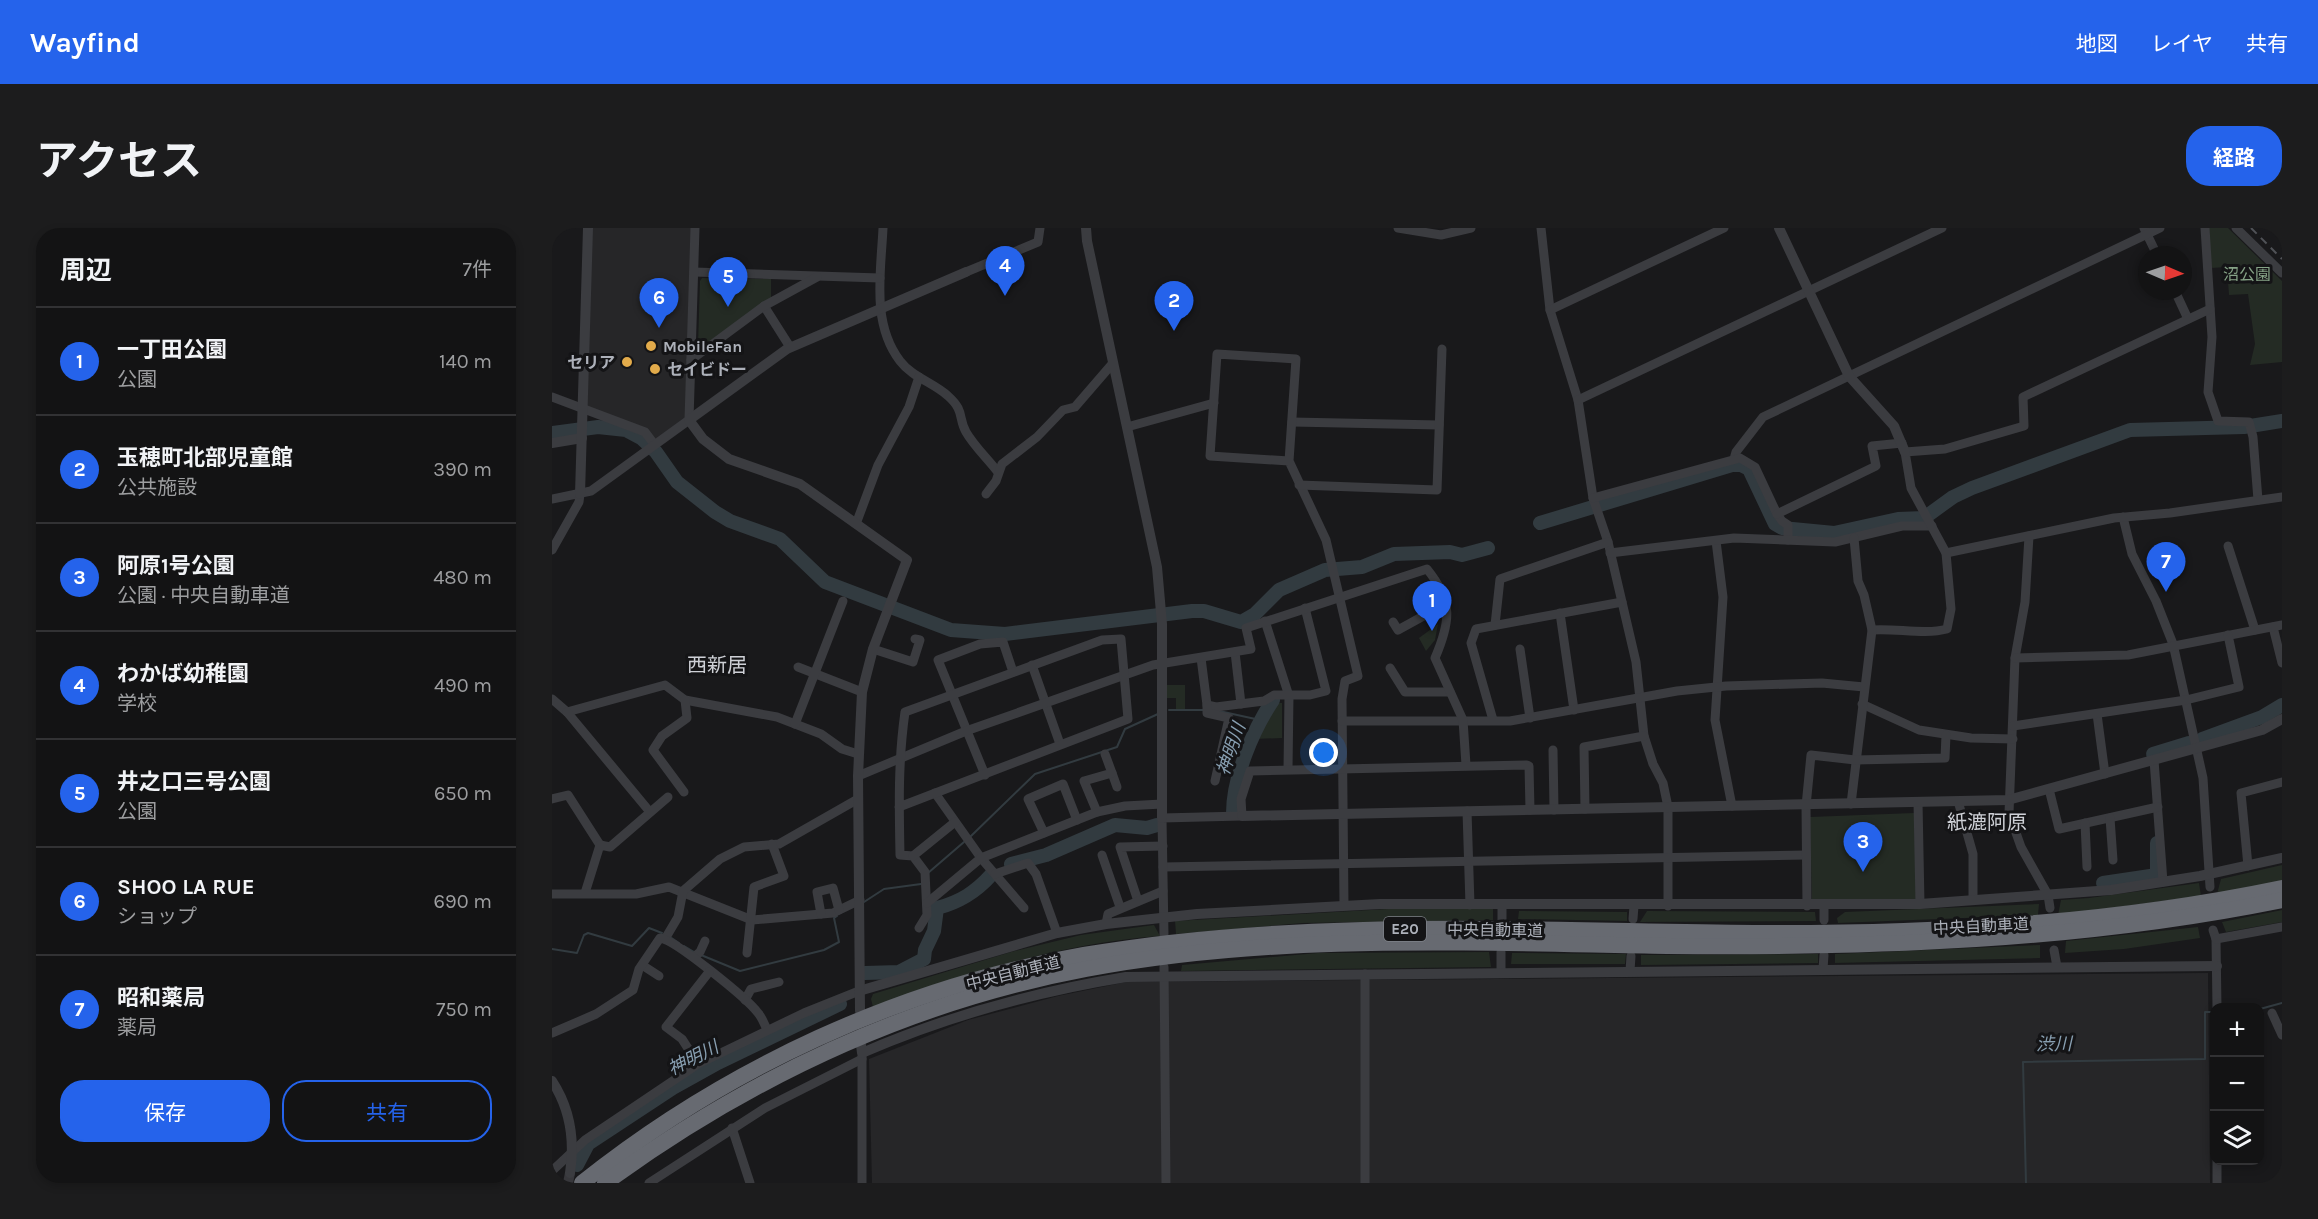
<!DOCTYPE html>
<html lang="ja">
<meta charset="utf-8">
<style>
:root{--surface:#131314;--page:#1c1c1d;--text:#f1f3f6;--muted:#9d9ea0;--line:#323234;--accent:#2563eb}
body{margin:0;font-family:Karla,"Noto Sans JP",sans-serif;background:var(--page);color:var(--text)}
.controls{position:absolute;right:18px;bottom:18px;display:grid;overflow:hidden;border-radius:12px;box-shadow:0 3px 9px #0003}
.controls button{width:54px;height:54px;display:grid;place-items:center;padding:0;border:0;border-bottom:2px solid var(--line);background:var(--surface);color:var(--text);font:30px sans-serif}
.compass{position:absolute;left:1586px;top:18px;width:54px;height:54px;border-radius:50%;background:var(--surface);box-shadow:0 3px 9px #0003;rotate:92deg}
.you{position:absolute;left:772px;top:525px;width:21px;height:21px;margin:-15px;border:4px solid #fff;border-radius:50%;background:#1a73e8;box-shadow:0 0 0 9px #1a73e833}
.badge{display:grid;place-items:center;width:39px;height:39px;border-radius:50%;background:var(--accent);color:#fff;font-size:20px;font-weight:700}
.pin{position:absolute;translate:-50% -50px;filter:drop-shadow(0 2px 3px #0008)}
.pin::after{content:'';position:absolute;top:32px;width:21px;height:18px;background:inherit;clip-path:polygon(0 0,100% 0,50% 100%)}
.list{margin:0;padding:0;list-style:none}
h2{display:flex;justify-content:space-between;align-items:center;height:78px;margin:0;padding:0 24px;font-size:26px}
h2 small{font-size:20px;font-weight:400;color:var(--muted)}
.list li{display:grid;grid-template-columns:39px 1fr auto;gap:18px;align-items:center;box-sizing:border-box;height:108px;padding:0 24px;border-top:2px solid var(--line)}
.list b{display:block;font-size:22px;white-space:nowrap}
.list p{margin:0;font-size:20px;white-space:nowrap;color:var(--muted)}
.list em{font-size:20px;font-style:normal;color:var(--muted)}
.actions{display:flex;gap:12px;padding:18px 24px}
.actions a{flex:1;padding:14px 0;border:2px solid var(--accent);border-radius:24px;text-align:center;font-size:21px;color:var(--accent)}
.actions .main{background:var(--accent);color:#fff}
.icon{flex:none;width:33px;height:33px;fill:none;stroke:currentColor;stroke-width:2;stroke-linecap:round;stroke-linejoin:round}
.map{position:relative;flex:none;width:1730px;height:955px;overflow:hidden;border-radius:24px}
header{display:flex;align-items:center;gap:36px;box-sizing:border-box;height:84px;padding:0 30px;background:var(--accent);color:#fff}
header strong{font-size:28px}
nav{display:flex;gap:33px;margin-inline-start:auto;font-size:21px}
.intro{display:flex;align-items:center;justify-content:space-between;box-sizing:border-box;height:144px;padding:0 36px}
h1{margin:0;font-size:42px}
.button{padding:15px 27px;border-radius:24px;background:var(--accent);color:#fff;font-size:21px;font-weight:700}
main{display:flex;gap:36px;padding:0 36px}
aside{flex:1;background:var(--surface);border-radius:24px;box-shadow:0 3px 9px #0003}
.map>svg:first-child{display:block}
.built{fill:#262628}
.green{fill:#242b24}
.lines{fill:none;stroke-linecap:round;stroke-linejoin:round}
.stream{stroke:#323b40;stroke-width:2}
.river{stroke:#323b40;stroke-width:14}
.tertiary-tunnel{stroke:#37373b;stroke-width:10;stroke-dasharray:10 5;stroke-linecap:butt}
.minor{stroke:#3b3c40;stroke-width:9}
.tertiary{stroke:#3b3c40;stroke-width:10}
.motorway{stroke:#676a71;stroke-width:16}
.rail{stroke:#505257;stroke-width:2;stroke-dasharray:8 6;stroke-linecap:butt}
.poi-dot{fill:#e2ab4b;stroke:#141416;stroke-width:2}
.labels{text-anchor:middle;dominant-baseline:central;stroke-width:6;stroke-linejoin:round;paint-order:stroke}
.shield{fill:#141416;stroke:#7f8289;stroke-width:1.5}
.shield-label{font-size:15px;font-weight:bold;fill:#adb1ba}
.park-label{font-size:16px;fill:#86a387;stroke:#141416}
.poi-label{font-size:16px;font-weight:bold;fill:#adb1ba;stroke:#141416;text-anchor:start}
.street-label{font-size:16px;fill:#adb1ba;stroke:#141416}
.water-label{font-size:18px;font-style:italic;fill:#889fb1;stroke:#141416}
.quarter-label{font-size:20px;fill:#ced0d6;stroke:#141416}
</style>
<header>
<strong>Wayfind</strong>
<nav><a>地図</a><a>レイヤ</a><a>共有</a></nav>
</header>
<div class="intro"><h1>アクセス</h1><a class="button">経路</a></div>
<main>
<aside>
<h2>周辺<small>7件</small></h2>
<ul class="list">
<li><span class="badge">1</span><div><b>一丁田公園</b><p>公園</p></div><em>140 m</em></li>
<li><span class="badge">2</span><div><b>玉穂町北部児童館</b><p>公共施設</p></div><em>390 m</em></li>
<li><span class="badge">3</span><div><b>阿原1号公園</b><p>公園 · 中央自動車道</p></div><em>480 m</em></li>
<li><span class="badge">4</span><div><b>わかば幼稚園</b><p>学校</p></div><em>490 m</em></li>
<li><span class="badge">5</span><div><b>井之口三号公園</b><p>公園</p></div><em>650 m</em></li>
<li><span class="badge">6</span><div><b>SHOO LA RUE</b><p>ショップ</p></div><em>690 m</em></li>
<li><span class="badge">7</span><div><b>昭和薬局</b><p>薬局</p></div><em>750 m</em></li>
</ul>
<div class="actions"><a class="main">保存</a><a>共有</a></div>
</aside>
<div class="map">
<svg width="1730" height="955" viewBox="0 0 1730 955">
<rect width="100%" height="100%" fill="#19191b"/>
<!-- built -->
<g class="built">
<polygon points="36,0 143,0 137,192 102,216 92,204 31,180"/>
<polygon points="1656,745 1658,955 320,955 317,831 416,792 506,768 574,754"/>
</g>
<!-- green -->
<g class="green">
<polygon points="1657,0 1676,0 1730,53 1730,134 1698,137 1703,116 1696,66 1677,67 1675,39 1659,40"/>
<polygon points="150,50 219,51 219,70 150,119 146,117 148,53"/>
<polygon points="886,396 883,412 874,423 867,410"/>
<polygon points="614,457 633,457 633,481 624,481 624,470 614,470"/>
<polygon points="721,475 730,475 730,510 701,511"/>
<polygon points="1362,585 1365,671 1260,674 1258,589"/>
<polygon points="1730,637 1730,653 1665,666 1669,651"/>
<polygon points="1647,655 1649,668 1506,687 1509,672 1537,670"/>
<polygon points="1487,676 1486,687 1286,695 1285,690 1293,684"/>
<polygon points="836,681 941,681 941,692 751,695 624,706 623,693"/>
<polygon points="1730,682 1730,694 1674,704 1670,694"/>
<polygon points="967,683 1075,684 1075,693 966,691"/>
<polygon points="1095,683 1263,684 1264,693 1088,694"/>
<path d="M602,697L608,708C509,715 414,746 321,779L319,771L321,766L459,724L529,707Z"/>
<polygon points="1646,699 1648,710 1572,721 1513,725 1514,713"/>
<polygon points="1488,717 1488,730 1283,735 1283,726"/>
<polygon points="937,724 939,739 629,743 630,737 766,725"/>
<polygon points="960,725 1074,726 1073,736 959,736"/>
<polygon points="1266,726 1266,735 1089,737 1089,727"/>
</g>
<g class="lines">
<!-- stream -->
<g class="stream">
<polyline points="617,482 652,482"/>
<polyline points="667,483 708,492"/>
<polyline points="418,609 483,546 565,519 573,501 606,486"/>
<polyline points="376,645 412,614"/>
<polyline points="312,674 332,661 369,656"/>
<polyline points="118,709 127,715"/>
<polyline points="132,718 142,724"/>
<polyline points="0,721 25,725 32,707 36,705 80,718 97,700 110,705"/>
<polyline points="149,727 188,743 272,722 287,714 282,690 285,688"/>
<polyline points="1708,781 1730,775"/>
<polyline points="1474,955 1471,834 1653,831 1653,784 1658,784"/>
</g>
<!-- river -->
<g class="river">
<polyline points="0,205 46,199 74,202 89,210 104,224 125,254 163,284 178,293 228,311 273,354 399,402 453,406 640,383 652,383 689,394 703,386 727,362 773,342 810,339 842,326 898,324 910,327 936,320"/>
<polyline points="988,295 1180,237 1189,237 1197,241 1223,296 1230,300 1282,305 1346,291 1372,290 1401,269 1420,260 1578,202 1692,199 1730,193"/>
<polyline points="1650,511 1710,489 1730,477"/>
<polyline points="1601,526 1637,515"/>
<path d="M681,585C681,549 701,502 721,472"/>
<polyline points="459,636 494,627 563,597 595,600 605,597"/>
<polyline points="1551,655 1605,647 1605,615"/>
<path d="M313,745L347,744L372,731L373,722L382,703L385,680C408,674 424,664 439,647"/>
<polyline points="25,937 36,916 121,860 166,835 288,776"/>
</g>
<!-- tertiary-tunnel -->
<polyline class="tertiary-tunnel" points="16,955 18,945"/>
<!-- minor -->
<g class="minor">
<path d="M331,0C329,44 319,95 348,133C360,149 382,155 396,168C413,183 406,190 414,204C422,218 435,230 445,243"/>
<polyline points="846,0 889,7 919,0"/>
<polyline points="989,0 998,82 1026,172 1041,270 1056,314 1084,434 1092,508 1101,536 1111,555 1116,579 1116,678"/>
<polyline points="1592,0 1605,27"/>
<polyline points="1653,0 1660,109 1656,164 1666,193 1697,194 1701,209 1706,272"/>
<polyline points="1684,0 1730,45"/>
<polyline points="142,44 328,50"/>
<polyline points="414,44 486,14 488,0"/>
<polyline points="1623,63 1636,91"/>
<polyline points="212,78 238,119"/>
<polyline points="998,82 1172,0"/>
<polyline points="139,132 212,78 265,49"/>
<polyline points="0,169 93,204 102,216"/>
<polyline points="1026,172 1390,0"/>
<polyline points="740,194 887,197"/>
<polyline points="575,199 662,175"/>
<polyline points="1182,231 1184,224 1211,189 1608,0"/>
<polyline points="737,233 658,228 665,126 744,131 737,233 774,312 806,448 793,453 790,471 792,677"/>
<polyline points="747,257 885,262 890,121"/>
<polyline points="434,266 444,253 450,236 485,209 511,182 523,179 561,135"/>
<polyline points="1041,270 1188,230 1203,239 1225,286 1230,293 1236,297 1236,312"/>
<polyline points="0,271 39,263 137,192 143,0"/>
<polyline points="1225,286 1324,238 1320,218 1350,215"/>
<polyline points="1571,289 1580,326 1604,373 1621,416 1651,550 1658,659"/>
<polyline points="304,296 326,237 357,179 367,149"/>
<polyline points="1477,308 1473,374 1463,430 1457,585 1469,619 1496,667 1498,680"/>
<polyline points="1164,313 1171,369 1163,492 1180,578"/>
<polyline points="1676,318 1703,402"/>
<polyline points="0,322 27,274 28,266"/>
<polyline points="1058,325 1182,310 1283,314 1350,298 1380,298"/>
<polyline points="1394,325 1562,290 1618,285 1730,269"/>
<polyline points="1008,385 1022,482"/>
<polyline points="713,393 737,468 736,541"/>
<polyline points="841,394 846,402 895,375"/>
<polyline points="943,397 948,351 1056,314"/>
<polyline points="1721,399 1730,435"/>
<path d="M1320,402C1344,400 1372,407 1395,401L1399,381L1394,325L1359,260L1353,224L1393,221L1472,198L1471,169L1658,81"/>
<polyline points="321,421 361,434 368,412 363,411"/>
<polyline points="968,421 978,490"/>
<polyline points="683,424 689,476"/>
<polyline points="649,430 655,477 664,479 712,473 722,467 758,467 774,463 753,380"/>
<polyline points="1463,430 1576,427 1730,397"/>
<polyline points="480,437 508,516"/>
<polyline points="246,439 310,464"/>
<polyline points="838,440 853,464 898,464"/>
<polyline points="0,471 15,484 113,457 133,472 225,489 269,506 290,521 306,526"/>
<polyline points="1310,476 1367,502 1419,510 1461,511"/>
<polyline points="655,477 655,485 677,490 663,553"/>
<polyline points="15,484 98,584"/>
<polyline points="1545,486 1553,546"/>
<polyline points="941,492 919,415 924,401 1070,374"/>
<polyline points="790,493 958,493 1125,463 1174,458 1270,455 1312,459"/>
<polyline points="243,496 291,373"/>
<polyline points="1461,498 1634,472 1687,459 1676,407"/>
<polyline points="1001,522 1002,582"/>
<polyline points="1602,532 1611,654"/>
<polyline points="560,545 565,559"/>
<polyline points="433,547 386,432 428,416 451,414 461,444"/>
<path d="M306,548L414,503L601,437L699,421L694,400L875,341C901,373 899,393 883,430L911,492L914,537"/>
<polyline points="1497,561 1507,601 1606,579"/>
<polyline points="132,564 101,522 110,508 135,490 133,472"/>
<polyline points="383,565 429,630 472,680"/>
<polyline points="0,571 16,567 48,617"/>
<polyline points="1406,573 1421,626 1421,672"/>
<polyline points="1366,574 1368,676"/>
<polyline points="1299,576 1320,402 1312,367 1306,353 1302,310"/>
<path d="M347,579L576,491L569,411L550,412L353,484C346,533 347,578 348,627L361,628L373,644L375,687L367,700"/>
<polyline points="1033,581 1032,519 1092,508"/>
<polyline points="915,583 918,677"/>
<polyline points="545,584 532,553 560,545 553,526"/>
<polyline points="1558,590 1561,632"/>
<polyline points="1533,595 1535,639"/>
<polyline points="492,605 476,571 511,556 525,592"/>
<polyline points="550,627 568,679"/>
<polyline points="361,628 403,594"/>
<polyline points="1696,638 1689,565 1730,554"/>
<polyline points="611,639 1254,627"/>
<polyline points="443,646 476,635 484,646 505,705"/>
<polyline points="33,665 48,617 58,619 116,569"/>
<polyline points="0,666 84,666 117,659 200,692 281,685 308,672"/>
<polyline points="586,673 568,619 611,618"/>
<polyline points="375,675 429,630 545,584 573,578 610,576"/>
<polyline points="1255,678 1254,578 1259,527 1303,532 1393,530 1394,507"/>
<polyline points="1272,678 1272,692"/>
<polyline points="269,686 265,664 281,660 287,682"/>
<polyline points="1081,691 1082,678"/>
<polyline points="950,693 950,677"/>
<polyline points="554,696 556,686 611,663"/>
<polyline points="1661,702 1664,711 1665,780"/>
<polyline points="612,707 610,590 690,588 689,571 698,543 975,537 977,538 978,582"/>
<polyline points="113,711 126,689 131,663 168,631 192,619 227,616 306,571"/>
<polyline points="1664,711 1730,699"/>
<polyline points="1502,722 1505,739"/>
<polyline points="195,725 202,659 232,648 220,616"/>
<polyline points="142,729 148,724 153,713"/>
<polyline points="90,737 107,748"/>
<polyline points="612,739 614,955"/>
<polyline points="1271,741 1272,727"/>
<polyline points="1078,743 1079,728"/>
<polyline points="949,744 949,724"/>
<polyline points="193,772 199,761 227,754"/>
<polyline points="1720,785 1730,807"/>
<path d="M0,805L44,786L81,762L87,741L108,710C122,711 196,771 206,785C210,789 212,796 215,801"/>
<polyline points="146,836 130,811 114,799 157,744"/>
<polyline points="180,900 198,955"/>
<polyline points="1665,932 1665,955"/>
<polyline points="0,943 33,912 146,836 252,785 307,763"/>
<polyline points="97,955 213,880 310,831"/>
<polyline points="310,955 310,828"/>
<polyline points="813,955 813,746"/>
</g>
<!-- tertiary -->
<g class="tertiary">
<polyline points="534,0 535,13 605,339 610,396 610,590"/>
<polyline points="1227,0 1297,148 1342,198 1353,224"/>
<polyline points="0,215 30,210"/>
<polyline points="28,266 36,0"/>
<polyline points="690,588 1456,572 1710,502 1730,491"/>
<polyline points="307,763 505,705 554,696 645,686 828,676 1368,676 1559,662 1648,648 1730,630"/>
<polyline points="308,783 306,548 310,464 321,421 355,332 248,256 177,231 151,211 137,192 235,121 414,44"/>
<path d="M309,817L310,825C395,788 482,764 574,749L1665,738"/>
<path d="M0,853C19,882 23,912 18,945"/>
</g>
<!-- motorway -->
<g class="motorway">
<path d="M30,955C174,840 349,759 532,727C754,689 979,703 1202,705C1379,706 1557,696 1730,660"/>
<path d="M53,955C197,850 358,774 534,741C725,705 922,715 1115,718C1321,720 1528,713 1730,672"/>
</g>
<!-- rail -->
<polyline class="rail" points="1699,0 1730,31"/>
</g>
<!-- markers -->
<g class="poi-dot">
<circle cx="99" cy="118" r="6"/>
<circle cx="75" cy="134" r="6"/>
<circle cx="103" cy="141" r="6"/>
</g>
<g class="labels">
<!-- shield labels -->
<rect class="shield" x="832" y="689" width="42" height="24" rx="4.5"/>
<g class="shield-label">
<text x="853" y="701">E20</text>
</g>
<!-- park labels -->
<g class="park-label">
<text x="1695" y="46">沼公園</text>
</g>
<!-- poi labels -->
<g class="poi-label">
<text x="111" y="118">MobileFan</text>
<text x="63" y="134" text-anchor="end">セリア</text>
<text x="115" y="141">セイビドー</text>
</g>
<!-- street labels -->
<g class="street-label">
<text transform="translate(1429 698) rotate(-3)">中央自動車道</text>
<text transform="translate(943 702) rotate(1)">中央自動車道</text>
<text transform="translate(461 745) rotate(-14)">中央自動車道</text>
</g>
<!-- water labels -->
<g class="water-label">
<text transform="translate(679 521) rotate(-71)">神明川</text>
<text transform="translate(1502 816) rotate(-1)">渋川</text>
<text transform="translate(141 830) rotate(-27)">神明川</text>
</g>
<!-- quarter labels -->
<g class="quarter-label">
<text x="165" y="437">西新居</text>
<text x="1435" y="594">紙漉阿原</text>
</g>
</g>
</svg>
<div class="controls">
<button>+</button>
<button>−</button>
<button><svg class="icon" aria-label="layers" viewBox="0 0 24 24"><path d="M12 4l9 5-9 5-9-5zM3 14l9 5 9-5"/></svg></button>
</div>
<svg class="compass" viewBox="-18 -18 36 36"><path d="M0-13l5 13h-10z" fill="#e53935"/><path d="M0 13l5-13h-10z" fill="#9d9ea0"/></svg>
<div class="you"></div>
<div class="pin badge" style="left:880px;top:403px">1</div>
<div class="pin badge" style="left:622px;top:103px">2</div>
<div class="pin badge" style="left:1311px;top:644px">3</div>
<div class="pin badge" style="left:453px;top:68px">4</div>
<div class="pin badge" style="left:176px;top:79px">5</div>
<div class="pin badge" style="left:107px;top:100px">6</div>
<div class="pin badge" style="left:1614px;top:364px">7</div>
</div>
</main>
